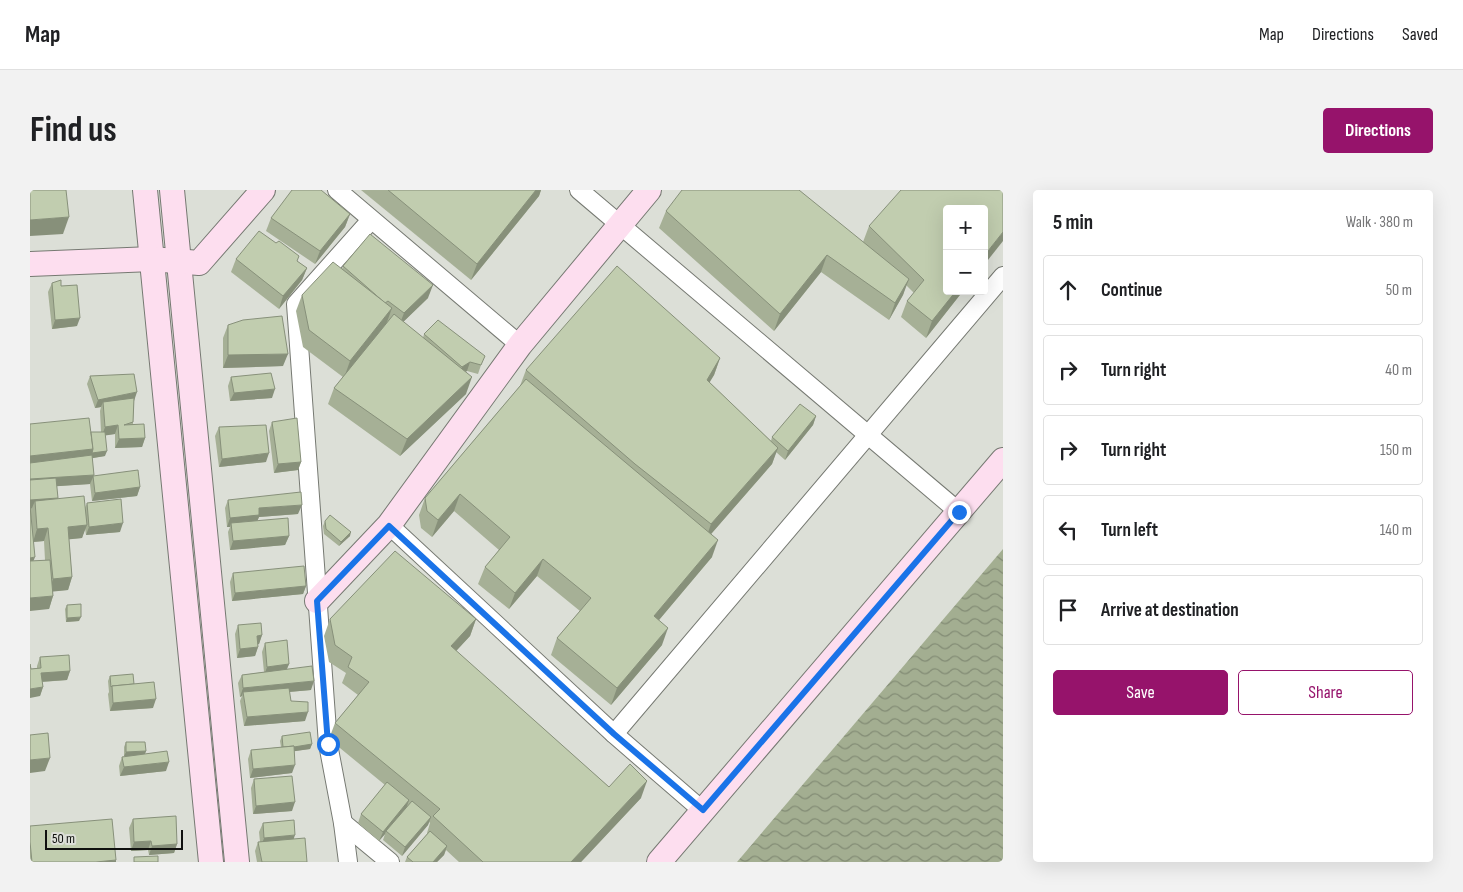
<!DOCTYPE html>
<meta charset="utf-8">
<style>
:root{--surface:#fff;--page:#f2f2f2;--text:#202124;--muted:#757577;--line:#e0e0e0;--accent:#96136b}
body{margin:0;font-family:"Sofia Sans Condensed",sans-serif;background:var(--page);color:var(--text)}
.controls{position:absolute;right:15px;top:15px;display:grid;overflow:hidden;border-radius:5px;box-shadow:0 5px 20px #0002}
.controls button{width:45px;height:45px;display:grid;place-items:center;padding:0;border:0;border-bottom:1px solid var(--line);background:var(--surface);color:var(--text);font:25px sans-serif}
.scale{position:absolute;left:15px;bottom:12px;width:138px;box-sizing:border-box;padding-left:5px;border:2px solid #10110f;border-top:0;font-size:14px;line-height:18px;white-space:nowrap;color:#10110f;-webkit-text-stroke:4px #dcdfd7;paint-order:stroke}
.stop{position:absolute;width:15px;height:15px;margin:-11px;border:4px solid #1a73e8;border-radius:50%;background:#fff}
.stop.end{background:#1a73e8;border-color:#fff;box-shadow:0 1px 5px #0008}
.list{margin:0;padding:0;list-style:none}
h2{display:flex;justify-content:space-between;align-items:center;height:65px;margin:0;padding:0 20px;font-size:21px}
h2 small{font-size:16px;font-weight:400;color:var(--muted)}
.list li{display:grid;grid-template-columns:32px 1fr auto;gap:15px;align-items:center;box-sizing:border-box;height:70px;margin:0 10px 10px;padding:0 10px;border:1px solid var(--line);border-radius:5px}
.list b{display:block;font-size:19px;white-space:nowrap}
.list em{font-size:16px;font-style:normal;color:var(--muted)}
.actions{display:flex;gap:10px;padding:15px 20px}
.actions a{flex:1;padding:11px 0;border:1px solid var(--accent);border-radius:5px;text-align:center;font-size:18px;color:var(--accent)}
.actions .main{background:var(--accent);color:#fff}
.icon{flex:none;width:28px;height:28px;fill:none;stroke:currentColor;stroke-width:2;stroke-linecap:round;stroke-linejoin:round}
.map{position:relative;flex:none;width:973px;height:672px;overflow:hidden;border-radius:5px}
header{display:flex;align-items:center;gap:30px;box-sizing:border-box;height:70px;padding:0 25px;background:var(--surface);border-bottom:1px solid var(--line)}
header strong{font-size:24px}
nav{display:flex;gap:28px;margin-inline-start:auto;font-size:18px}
.intro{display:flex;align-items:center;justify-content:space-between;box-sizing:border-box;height:120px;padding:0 30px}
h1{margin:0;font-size:35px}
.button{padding:12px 22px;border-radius:5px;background:var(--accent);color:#fff;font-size:18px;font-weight:700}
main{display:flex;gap:30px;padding:0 30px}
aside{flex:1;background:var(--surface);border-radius:5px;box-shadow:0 5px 20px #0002}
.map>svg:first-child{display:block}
.water{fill:url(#water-waves)}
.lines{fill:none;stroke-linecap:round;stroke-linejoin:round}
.street-casing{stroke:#767972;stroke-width:20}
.secondary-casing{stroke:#767972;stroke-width:26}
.street{stroke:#fff;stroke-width:18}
.secondary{stroke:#fddeef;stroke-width:24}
.wall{fill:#a6b096;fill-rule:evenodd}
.shaded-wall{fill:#87907a}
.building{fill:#c1cdaf;stroke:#87907a}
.route{stroke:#1a73e8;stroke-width:6}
</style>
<header>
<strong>Map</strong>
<nav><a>Map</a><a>Directions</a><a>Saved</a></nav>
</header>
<div class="intro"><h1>Find us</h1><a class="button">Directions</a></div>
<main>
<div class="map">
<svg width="973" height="672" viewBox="0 0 973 672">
<defs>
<pattern id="water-waves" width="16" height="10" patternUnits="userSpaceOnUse" patternTransform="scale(1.25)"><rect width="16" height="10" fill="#a3ae91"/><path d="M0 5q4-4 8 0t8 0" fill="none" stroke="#838c75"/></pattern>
</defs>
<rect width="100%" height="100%" fill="#dcdfd7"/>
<!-- water -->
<polygon class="water" points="973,359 973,672 707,672"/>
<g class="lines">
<defs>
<g id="street">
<polyline points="307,0 490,155"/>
<polyline points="549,0 929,322"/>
<polyline points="359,335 584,544 673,621"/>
<polyline points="584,544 973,86"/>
<polyline points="313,633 360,672"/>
<polyline points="318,672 313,633 298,554 266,114 341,30"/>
</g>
<g id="secondary">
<polyline points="115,0 181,672"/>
<polyline points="142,0 207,672"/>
<polyline points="0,74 122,69 169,73 233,0"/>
<polyline points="287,411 359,335 490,155 619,0"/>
<polyline points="629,672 973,270"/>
</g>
</defs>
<!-- street casing -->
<use href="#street" class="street-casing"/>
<!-- secondary casing -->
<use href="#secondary" class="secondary-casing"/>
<!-- street -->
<use href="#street" class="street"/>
<!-- secondary -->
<use href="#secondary" class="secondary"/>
</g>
<!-- wall -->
<g class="wall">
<polygon points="331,0 511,0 509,6 441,90"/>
<polygon points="636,21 833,52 839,36 917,101 933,101 896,148 871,127 877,111 884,103 876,95 873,105 859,130 791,82 744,141 629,38"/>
<polygon points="320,24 315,37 285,74 236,41 241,28"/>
<polygon points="206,69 267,71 277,78 272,90 249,119 201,82"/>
<polygon points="313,76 398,108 373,132 393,148 394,144 451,175 448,184 437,181 435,182 436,204 370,266 298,214 304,198 313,187 273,157 266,121 272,105 312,79"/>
<polygon points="22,93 31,96 47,136 22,139 18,102"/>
<polygon points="198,135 253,176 193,178 193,148"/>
<polygon points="690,168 684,185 679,192 741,251 742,247 786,226 783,235 755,270 746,262 742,274 681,344 682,367 629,430 632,455 581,515 521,465 527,448 550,421 507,386 479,419 448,394 455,377 469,360 424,321 402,347 391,338 389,325 395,308 490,196 496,180"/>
<path d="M60,186L104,210L103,234L115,248L112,257L85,258V244L75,245V266L62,268L63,286L110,297L107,306L62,311L60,294L27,296V309L55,318L57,313L90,342L56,345L55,338L52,348L39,349L42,387L38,400L23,401V406L19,419L0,368V234L61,242H71L70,221L71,217L65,218L57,194ZM14,351L15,370L3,371V352Z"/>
<polygon points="201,187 242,208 200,211 198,196"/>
<polygon points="242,232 271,272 268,280 244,283 239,241"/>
<polygon points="189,237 236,272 189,277 185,246"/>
<polygon points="198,310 268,324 229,327 227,331 259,346 255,355 200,360 198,342 200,337 197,337 195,318"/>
<polygon points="295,331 320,346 309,356 294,344 293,336"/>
<polygon points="203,383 276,396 273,404 202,411 200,392"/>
<polygon points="37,415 49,431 36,432 35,419"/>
<polygon points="300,429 446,429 440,446 426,461 579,597 611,608 551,672 429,672 416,660 414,665 407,672 375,672 377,667 397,644 397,643 400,633 399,632 398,635 372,666 353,650 355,644 349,651 328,633 331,624 355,595 299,549 305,533 328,505 312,493 316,483 299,472 294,446"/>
<polygon points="208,435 232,445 229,454 228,454 228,457 225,466 207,468 205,444"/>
<polygon points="235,453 259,474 257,479 281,500 259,502 261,511 275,531 214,536 210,511 212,506 210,507 208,493 212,485 234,482 232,462"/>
<polygon points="10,467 40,481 37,490 12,492 13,497 10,506 1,479 7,478 7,476"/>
<polygon points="80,486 104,494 123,518 80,521 78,504 79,502 78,491"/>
<polygon points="252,546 282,554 280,559 264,561 262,583 220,588 218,569 221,560 251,557 250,551"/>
<polygon points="96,552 116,561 115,564 136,581 90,586 89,576 92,567 100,566 94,566 94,557"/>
<polygon points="224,589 262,621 223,624 221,598"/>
<polygon points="103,629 147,654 144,663 119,665 118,660 101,661 99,638"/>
<polygon points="233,633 264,649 277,672 227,672 225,661 228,652 230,652 229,642"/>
<polygon points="0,636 86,672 0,672"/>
</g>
<!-- shaded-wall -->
<g class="shaded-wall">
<polygon points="506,0 511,0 509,6 441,90 447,74"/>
<polygon points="320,24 315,37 285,74 290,61"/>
<polygon points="39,27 33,44 0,46 0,30"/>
<polygon points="973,42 973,51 954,75 954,66"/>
<polygon points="797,65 791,82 744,141 750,124"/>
<polygon points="277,78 272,90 249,119 253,106"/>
<polygon points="879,89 873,105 859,130 865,113"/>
<polygon points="403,95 398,108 369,136 374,123"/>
<polygon points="926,101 933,101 896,148 902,131"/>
<polygon points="362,118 356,135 314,188 320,171"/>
<polygon points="50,128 47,136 22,139 25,130"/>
<polygon points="258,164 253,176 193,178 198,165"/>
<polygon points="690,168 684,185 671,207 677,190"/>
<polygon points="440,172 437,181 428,186 432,177"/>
<polygon points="442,187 436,204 370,266 377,249"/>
<polygon points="245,199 242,208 200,211 204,203"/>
<polygon points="107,202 104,211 73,212 71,217 65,218 68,210"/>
<polygon points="786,226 783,235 755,270 758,261"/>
<polygon points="88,235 85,244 72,246 75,237"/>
<polygon points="115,248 112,257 85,258 89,249"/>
<polygon points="748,258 742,274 675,351 681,334"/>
<polygon points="63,259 77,261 75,266 0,279 0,266"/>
<polygon points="239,263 236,272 189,277 192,269"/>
<polygon points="271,272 268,280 244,283 248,274"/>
<polygon points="64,285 60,294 0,298 0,289"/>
<polygon points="110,297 107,306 62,311 65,303"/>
<polygon points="430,304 424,321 402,347 408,330"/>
<polygon points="28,308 24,317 5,311 2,318 0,319 0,310"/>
<polygon points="272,315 268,324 229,327 226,334 201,333 200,337 197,337 200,328 229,318"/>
<polygon points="93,333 90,342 56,345 59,337"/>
<polygon points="57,335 52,348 33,350 38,337"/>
<polygon points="18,338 14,351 3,352 7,339"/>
<polygon points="321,342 320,346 309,356 311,352"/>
<polygon points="259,346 255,355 200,360 203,351"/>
<polygon points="688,350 682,367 618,443 624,426"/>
<polygon points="5,367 0,380 0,368"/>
<polygon points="513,369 507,386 479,419 485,403"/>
<polygon points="42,387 38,400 19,402 23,389"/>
<polygon points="276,396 273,404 202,411 205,403"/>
<polygon points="23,406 19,419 0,421 0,408"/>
<polygon points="51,427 49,431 36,432 37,428"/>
<polygon points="446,429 440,446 415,473 421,456"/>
<polygon points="638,438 632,455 581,515 587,498"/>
<polygon points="232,445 229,454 224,455 227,446"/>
<polygon points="228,457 225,466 207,468 210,459"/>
<polygon points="259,474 255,483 234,486 237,477"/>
<polygon points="40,481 37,490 8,492 11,483"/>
<polygon points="284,491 281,500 214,506 213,502 212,506 210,507 213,498"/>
<polygon points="13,497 10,506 0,508 0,499"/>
<polygon points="126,509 123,518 80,521 83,513"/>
<polygon points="278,522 275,531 214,536 217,527"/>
<polygon points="282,554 280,559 252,563 254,558"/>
<polygon points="116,561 114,566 94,566 96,562"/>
<polygon points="20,568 15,581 0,583 0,570"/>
<polygon points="139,572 136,581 90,586 94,577"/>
<polygon points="265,575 262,583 220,588 223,579"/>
<polygon points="617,591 611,608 551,672 541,672"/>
<polygon points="379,610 376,619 356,641 355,644 349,651 353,642"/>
<polygon points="265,612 262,621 223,624 226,616"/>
<polygon points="401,627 398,635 372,666 375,657"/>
<polygon points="265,645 262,654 231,657 234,648"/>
<polygon points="121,651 118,660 101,661 104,652"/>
<polygon points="147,654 144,663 119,665 122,656"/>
<polygon points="417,656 414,665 407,672 403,672"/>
<polygon points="86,670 86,672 66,672"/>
</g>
<!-- building -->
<g class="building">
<polygon points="0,0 36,0 39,27 0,30"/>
<polygon points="262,0 291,0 320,24 290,61 241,28"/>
<polygon points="358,0 506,0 447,74"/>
<polygon points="652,0 769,0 879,89 865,113 797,65 750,124 636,21"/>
<polygon points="871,0 973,0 973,42 954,66 954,19 917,19 917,101 926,101 902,131 877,111 894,90 839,36"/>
<polygon points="229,41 246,53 249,51 269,66 267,71 277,78 253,106 206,69"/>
<polygon points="340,44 403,95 374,123 358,111 355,113 313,76"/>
<polygon points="303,72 362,118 320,171 279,140 272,105"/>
<polygon points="587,76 690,168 677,190 748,258 681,334 605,274 496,180"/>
<polygon points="31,90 31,96 47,95 50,128 25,130 22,93"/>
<polygon points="364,124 442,187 377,249 304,198"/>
<polygon points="252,126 258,164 198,165 198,135 213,130"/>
<polygon points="408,130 455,166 451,175 440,172 432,177 394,144"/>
<polygon points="241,183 245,199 204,203 201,187"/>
<polygon points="104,184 107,202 68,210 60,186"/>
<polygon points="496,189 688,350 624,426 638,438 587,498 527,448 561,408 513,369 485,403 455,377 480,347 430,304 408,330 397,321 395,308"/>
<polygon points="104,208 103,232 94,235 114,234 115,248 89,249 88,235 75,237 73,212"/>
<polygon points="770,214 786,226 758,261 742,247"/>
<polygon points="59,228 63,259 0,266 0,234"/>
<polygon points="267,228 271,272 248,274 242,232"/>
<polygon points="236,235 239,263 192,269 189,237"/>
<polygon points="61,242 75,242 77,261 62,263 63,259"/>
<polygon points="62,265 64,285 0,289 0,273"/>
<polygon points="108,280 110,297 65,303 63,286"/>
<polygon points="26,288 28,308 0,310 0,290"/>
<polygon points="271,302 272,315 229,318 229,325 200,328 198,310"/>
<polygon points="54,306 57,335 38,337 42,387 23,389 18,338 7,339 5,311"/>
<polygon points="91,309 93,333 59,337 57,313"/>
<polygon points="0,316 5,367 0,368"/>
<polygon points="300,325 321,342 311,352 296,339 295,331"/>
<polygon points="258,328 259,346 203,351 201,333"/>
<polygon points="365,361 446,429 421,456 579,597 600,574 617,591 541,672 453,672 403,626 410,619 305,533 339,492 318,477 322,467 305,455 300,429"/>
<polygon points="20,370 23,406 0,408 0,371"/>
<polygon points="274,376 276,396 205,403 203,383"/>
<polygon points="51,414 51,427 37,428 37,415"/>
<polygon points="231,433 232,445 227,446 228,457 210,459 208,435"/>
<polygon points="257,450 259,474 237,477 235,453"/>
<polygon points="39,465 40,481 11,483 13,497 0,499 0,474 1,479 11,478 10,467"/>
<polygon points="282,476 284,491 213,498 212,485"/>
<polygon points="103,484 104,494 82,496 81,497 80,486"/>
<polygon points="124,492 126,509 83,513 82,496"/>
<polygon points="259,498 261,511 278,512 278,522 217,527 213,502"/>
<polygon points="280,542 282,554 264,557 264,556 253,557 252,546"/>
<polygon points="18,543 20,568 0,570 0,545"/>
<polygon points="96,552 115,552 116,561 96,562"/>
<polygon points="264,556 265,575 223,579 221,560"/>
<polygon points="137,561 139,572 94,577 92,567"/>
<polygon points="262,586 265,612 226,616 224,589"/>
<polygon points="357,592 379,610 353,642 331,624"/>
<polygon points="382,611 401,627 375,657 356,641"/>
<polygon points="146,626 147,654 122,656 121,651 104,652 103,629"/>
<polygon points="82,629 86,670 66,672 2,672 0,652 0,636"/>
<polygon points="264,630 265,645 234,648 233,633"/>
<polygon points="400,641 417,656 403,672 383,672 377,667"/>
<polygon points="275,648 277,672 232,672 228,652"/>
<polygon points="128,666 128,672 104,672 104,667"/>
</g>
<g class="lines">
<!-- route -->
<polyline class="route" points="298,554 287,411 359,336 584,544 673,620 929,322"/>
</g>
</svg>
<div class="controls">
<button>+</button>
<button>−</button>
</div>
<div class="scale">50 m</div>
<div class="stop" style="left:298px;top:554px"></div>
<div class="stop end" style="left:929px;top:322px"></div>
</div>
<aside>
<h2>5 min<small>Walk · 380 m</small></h2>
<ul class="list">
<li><svg class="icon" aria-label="ahead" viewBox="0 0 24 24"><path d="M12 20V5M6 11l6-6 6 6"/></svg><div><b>Continue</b></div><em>50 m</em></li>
<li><svg class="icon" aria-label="right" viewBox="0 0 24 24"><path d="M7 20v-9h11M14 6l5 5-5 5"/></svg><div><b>Turn right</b></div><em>40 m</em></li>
<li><svg class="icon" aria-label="right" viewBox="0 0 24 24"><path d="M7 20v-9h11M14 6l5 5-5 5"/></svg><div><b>Turn right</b></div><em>150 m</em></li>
<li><svg class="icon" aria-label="left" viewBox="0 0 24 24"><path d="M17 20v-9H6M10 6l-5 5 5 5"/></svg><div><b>Turn left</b></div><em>140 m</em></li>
<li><svg class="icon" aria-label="arrive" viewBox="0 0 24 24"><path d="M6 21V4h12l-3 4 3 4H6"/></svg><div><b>Arrive at destination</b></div></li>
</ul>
<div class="actions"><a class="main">Save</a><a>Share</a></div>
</aside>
</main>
